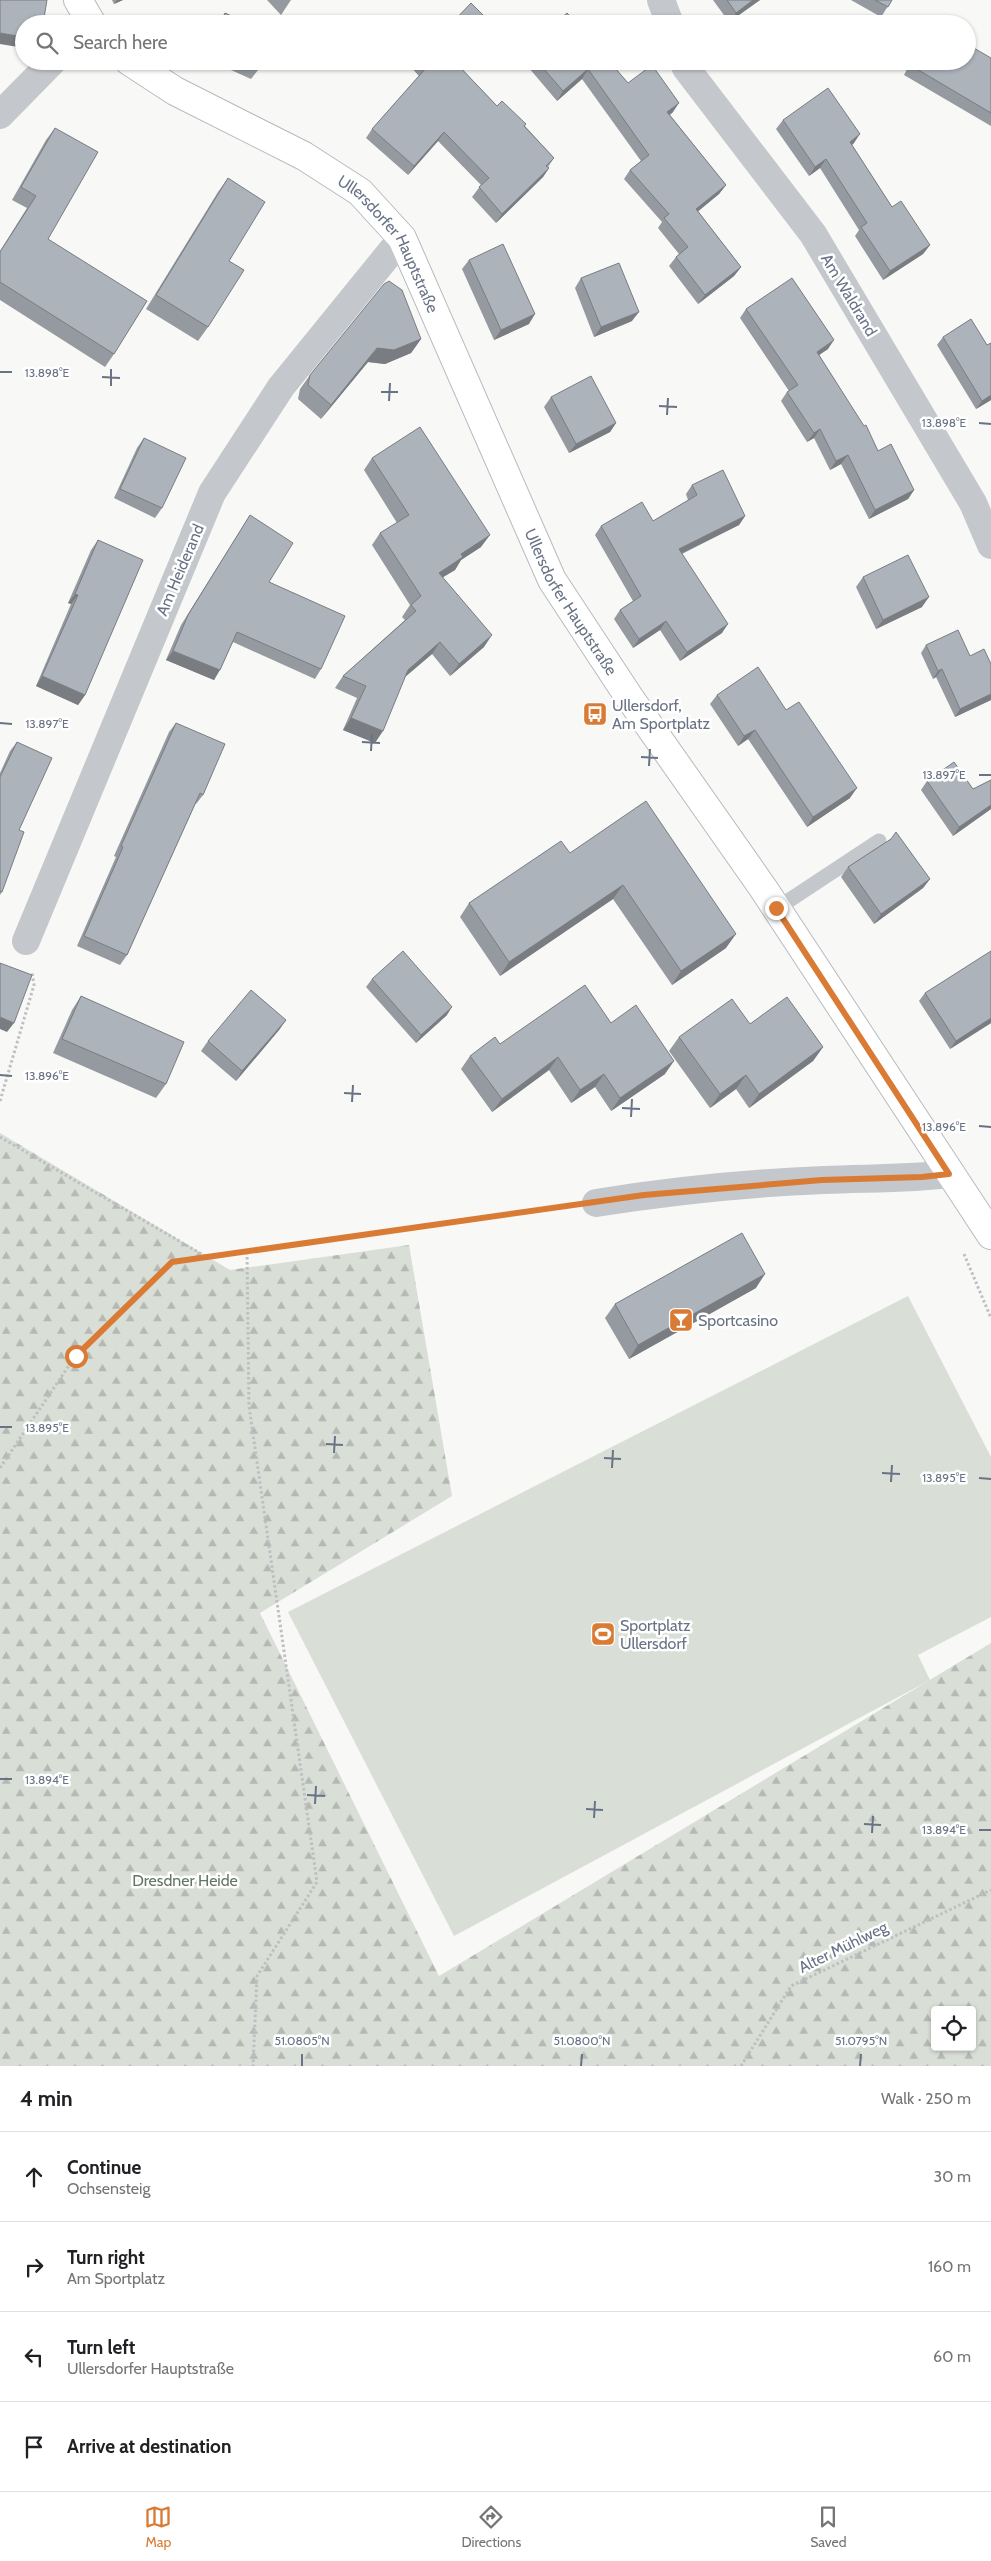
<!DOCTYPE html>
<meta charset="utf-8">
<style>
:root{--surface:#fff;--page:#f6f6f6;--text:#202124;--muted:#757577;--line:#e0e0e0;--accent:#d97b35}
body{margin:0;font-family:Cabin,sans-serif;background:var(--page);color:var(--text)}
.controls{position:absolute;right:15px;bottom:15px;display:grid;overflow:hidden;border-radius:5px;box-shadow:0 1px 4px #0004}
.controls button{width:45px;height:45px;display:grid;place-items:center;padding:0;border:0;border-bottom:1px solid var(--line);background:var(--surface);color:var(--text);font:25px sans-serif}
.stop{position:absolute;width:15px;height:15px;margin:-11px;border:4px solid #d97b35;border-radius:50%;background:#fff}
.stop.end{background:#d97b35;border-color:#fff;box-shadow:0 1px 5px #0008}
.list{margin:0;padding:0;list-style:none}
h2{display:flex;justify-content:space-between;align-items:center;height:65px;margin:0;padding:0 20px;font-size:21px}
h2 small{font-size:16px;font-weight:400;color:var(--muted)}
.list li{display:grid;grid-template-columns:32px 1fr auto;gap:15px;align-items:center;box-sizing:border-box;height:90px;padding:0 20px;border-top:1px solid var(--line)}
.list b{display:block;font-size:19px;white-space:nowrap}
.list p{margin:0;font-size:16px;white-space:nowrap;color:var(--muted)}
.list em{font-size:16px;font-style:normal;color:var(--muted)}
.icon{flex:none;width:28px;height:28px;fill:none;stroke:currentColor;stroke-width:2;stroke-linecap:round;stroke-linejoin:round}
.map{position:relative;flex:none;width:991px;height:2066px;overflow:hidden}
.search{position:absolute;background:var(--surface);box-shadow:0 1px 4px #0004;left:15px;right:15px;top:15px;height:55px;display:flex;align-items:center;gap:12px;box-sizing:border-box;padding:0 18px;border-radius:28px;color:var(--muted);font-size:19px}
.sheet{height:425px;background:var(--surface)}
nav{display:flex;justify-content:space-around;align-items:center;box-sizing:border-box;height:70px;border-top:1px solid var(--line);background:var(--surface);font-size:14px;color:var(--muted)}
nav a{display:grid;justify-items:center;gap:2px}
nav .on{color:var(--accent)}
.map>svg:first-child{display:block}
.forest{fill:url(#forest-firs);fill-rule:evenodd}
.park{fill:#d9dfd7}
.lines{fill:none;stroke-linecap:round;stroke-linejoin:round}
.secondary-casing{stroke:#b7babf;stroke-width:30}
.path{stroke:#bebfc2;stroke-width:3;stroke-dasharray:2.5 2.5;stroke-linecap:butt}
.lane{stroke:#c4c7cb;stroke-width:15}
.street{stroke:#c4c7cb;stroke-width:28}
.secondary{stroke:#fff;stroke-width:28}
.wall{fill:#959aa0}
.shaded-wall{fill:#797d82}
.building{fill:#adb3ba;stroke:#797d82}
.route{stroke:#d97b35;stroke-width:6}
.ticks{fill:none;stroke:#697385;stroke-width:2}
.labels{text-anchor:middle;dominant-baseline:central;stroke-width:5;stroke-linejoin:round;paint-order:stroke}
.street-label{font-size:16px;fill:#697385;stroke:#fff}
.poi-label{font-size:16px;fill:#697385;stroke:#fff;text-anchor:start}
.park-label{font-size:16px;fill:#647763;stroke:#fff}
.ticks-label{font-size:12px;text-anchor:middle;fill:#697385;stroke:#fff;stroke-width:5;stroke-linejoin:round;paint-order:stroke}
</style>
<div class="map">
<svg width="991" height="2066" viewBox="0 0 991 2066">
<defs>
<pattern id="forest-firs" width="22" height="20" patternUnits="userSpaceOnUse" patternTransform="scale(1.25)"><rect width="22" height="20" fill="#d9dfd7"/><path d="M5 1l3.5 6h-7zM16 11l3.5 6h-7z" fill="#b4b9b4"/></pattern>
</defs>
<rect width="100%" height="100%" fill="#f8f8f6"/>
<!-- forest -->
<path class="forest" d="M0,1133L230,1270L409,1245L452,1496L260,1613L439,1976L991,1643V2066H0ZM935,2010H972V2047H935Z"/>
<!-- park -->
<polygon class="park" points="908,1296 991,1457 991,1617 918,1655 930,1680 454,1936 288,1612"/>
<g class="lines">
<defs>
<g id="secondary">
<polyline points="78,0 92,24"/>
<path id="s1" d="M129,61L175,91L304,156L360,192L402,238L552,580L629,697L763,888L991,1235"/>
</g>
</defs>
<!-- secondary casing -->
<use href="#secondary" class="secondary-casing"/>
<!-- path -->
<g class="path">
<polyline points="0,1101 34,985 32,972"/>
<polyline points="0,1137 205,1256"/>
<polyline points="247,1252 249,1406 317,1882 257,1976 253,2066"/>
<polyline points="964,1254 991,1318"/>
<polyline points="0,1468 76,1355 172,1262 566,1207"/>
<polyline points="741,2066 791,1986 991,1890"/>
</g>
<!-- lane -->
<polyline class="lane" points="776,909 879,841"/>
<!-- street -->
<g class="street">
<polyline points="661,0 670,24"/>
<polyline points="683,61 686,68 813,234 973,503 991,545"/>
<polyline points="0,115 53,61"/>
<polyline points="26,941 212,493 281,387 402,238"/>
<path d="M596,1203C671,1191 748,1183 824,1180C866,1178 908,1179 949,1174"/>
</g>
<!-- secondary -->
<use href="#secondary" class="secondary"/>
</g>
<!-- wall -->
<g class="wall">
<polygon points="112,0 123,0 114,4"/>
<polygon points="267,0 291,0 281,15"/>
<polygon points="713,0 760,0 729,22"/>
<polygon points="851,0 892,0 881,17"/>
<polygon points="225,13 248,24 217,24"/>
<polygon points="991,58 991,126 904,75 911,61 967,61"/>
<polygon points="211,61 262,61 258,70 251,79"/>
<polygon points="406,61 460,61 457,64 497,106 526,124 525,126 554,158 548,167 549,168 543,177 496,223 472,197 481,185 438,141 408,175 366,138 372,129 419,76 406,62"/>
<polygon points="523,61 609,61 628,83 673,112 670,115 726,185 719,194 698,211 741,267 734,276 698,304 669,266 676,257 679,254 658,228 662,222 624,179 630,170 641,161 582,79 557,101"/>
<polygon points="783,120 854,143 852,145 892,207 930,245 923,254 883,280 855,236 859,230 820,168 809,176 776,129"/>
<polygon points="55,128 48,239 114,354 105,367 0,300 0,251 27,208 12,200 46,140"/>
<polygon points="228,178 229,261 208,327 198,341 146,309 218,192"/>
<polygon points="469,260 529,324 494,340 462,269"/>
<polygon points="581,278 632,321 594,337 575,288"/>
<polygon points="746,309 828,349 819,355 878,451 914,490 908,499 869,519 841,464 830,470 814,438 807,442 781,401 787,392 789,391 740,318"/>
<polygon points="943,337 991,400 976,409 937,345"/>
<polygon points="421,339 411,353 385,364 368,362 321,419 298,399 300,389 310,375"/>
<polygon points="551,397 616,423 610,432 569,453 544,407"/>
<polygon points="144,438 162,508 155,518 114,498 137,448"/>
<polygon points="372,458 481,547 461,560 455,570 443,577 484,647 450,676 432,654 405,677 375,743 343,730 357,698 335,688 343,676 405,620 402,617 410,605 372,545 380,533 397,523 364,470"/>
<polygon points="692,485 745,516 739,525 682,554 722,633 680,661 660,630 633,648 614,619 620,610 633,601 595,535 601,526 653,521 688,500 686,494"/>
<polygon points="250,515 269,582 321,669 315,679 233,642 214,680 166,660 181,625"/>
<polygon points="98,540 85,695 78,705 36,686 71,604 68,603 91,550"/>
<polygon points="863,577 922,607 876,629 856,587"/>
<polygon points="926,645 970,656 991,664 991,700 955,717 936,677 933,679 921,653"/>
<polygon points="717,695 786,710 850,798 807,827 748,739 738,746 710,704"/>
<polygon points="176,723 203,795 196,804 195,804 127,955 120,965 77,946 116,857 114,856 169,732"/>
<polygon points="17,742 2,892 0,895 0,773 10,751"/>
<polygon points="991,780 991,809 953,836 921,790 927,781 973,789"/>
<polygon points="891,839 930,879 923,888 874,924 841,877 848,867"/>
<polygon points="570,853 726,948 672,985 613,899 500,976 460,917 469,903"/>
<polygon points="372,979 447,1015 416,1043 366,987"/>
<polygon points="925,993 991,1023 950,1049 919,1001"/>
<polygon points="81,996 166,1084 156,1098 53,1053 72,1010"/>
<polygon points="286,1020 279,1030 236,1081 201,1051 208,1041"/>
<polygon points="611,1023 665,1074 611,1111 595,1087 571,1103 549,1070 492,1112 461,1069 470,1056 500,1044"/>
<polygon points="679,1037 823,1047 813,1061 749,1108 736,1089 710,1108 669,1051"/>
<polygon points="756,1288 629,1359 605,1318 615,1304"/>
</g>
<!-- shaded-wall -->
<g class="shaded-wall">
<polygon points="117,0 123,0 114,4"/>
<polygon points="753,0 760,0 729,22 736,13"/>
<polygon points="0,33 24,37 24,48 0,44"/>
<polygon points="588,69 582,79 557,101 563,91"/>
<polygon points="679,103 673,112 661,121 667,112"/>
<polygon points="444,132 438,141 408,175 414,166"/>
<polygon points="860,134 854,143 844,151 850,142"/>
<polygon points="826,159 820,168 809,176 815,167"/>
<polygon points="549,168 543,177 496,223 502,214"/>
<polygon points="726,185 719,194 690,218 696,209"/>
<polygon points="930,245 923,254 883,280 890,271"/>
<polygon points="741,267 734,276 698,304 705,295"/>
<polygon points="639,312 632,321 594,337 601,327"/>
<polygon points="535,314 529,324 494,340 501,330"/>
<polygon points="421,339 411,353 385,364 368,362 321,419 331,405 377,348"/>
<polygon points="834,340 828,349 810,361 817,352"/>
<polygon points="991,395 991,400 976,409 982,401"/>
<polygon points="616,423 610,432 569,453 576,444"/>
<polygon points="820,429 814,438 807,442 814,433"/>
<polygon points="848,455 841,464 830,470 836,461"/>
<polygon points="914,490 908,499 869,519 875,510"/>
<polygon points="745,516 739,525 672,558 679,549"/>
<polygon points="490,535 481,547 461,560 455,570 430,585 439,573 461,554"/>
<polygon points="75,594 78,595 71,604 68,603"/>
<polygon points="929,597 922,607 876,629 883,620"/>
<polygon points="666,621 660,630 633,648 639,639"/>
<polygon points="728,624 722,633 680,661 687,652"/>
<polygon points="492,635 484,647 450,676 459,664"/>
<polygon points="440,642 432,654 399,682 408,670"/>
<polygon points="173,651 220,670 214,680 166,660"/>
<polygon points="942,669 936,677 933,679 938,671"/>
<polygon points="42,676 85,695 78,705 36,686"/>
<polygon points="991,694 991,700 955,717 960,709"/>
<polygon points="351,718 383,731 375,743 343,730"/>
<polygon points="755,730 748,739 738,746 744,736"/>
<polygon points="857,788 850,798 807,827 813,817"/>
<polygon points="991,805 991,809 953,836 959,827"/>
<polygon points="930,879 923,888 874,924 881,914"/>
<polygon points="623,885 613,899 500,976 509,962"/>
<polygon points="736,934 726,948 672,985 681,971"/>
<polygon points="452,1007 447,1015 416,1043 421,1035"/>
<polygon points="0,1017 14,1023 7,1032 0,1029"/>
<polygon points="991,1018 991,1023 950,1049 956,1041"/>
<polygon points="286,1020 279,1030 236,1081 242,1071"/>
<polygon points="823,1047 813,1061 749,1108 759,1094"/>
<polygon points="558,1057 549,1070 492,1112 502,1099"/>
<polygon points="674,1061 665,1074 611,1111 620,1098"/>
<polygon points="604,1074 595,1087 571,1103 580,1090"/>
<polygon points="746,1075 736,1089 710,1108 720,1094"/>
<polygon points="765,1274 756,1288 629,1359 638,1345"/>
</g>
<!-- building -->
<g class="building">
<polygon points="0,0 47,0 43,24 24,24 24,37 0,33"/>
<polygon points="727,0 753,0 736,13"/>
<polygon points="875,0 892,0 888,7"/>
<polygon points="471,3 492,24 451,24"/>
<polygon points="225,13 248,24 220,24"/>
<polygon points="567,13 577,24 555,24"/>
<polygon points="967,44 991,58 991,113 910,65 912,61 967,61"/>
<polygon points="239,61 262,61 258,70"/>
<polygon points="420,61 458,61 456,63 497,106 502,101 526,124 524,126 554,158 546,166 549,168 502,214 479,187 489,178 444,132 414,166 372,129 426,68"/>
<polygon points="537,61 609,61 628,83 652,65 679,103 667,112 726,185 696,209 741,267 705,295 676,257 688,247 664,218 669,214 630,170 649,155 588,69 563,91"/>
<polygon points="828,88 860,134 850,142 892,207 901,201 930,245 890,271 861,227 867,223 826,159 815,167 783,120"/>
<polygon points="55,128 98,152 48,239 147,301 114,354 0,282 0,252 36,196 21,187"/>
<polygon points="228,178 265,202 229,261 244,270 208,327 156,295"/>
<polygon points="503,244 535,314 501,330 469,260"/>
<polygon points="619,263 639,312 601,327 581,278"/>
<polygon points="792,278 834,340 817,352 864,426 866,425 878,451 891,444 914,490 875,510 848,455 836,461 820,429 814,433 787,392 798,385 746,309"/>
<polygon points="389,281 402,290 421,339 394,350 377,348 331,405 308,385 310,375 384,284"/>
<polygon points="971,319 987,345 991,343 991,395 982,401 943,337"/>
<polygon points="591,376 616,423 576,444 551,397"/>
<polygon points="420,427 490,535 461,554 463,557 439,573 492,635 459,664 440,642 408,670 383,731 351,718 366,686 343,676 416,611 411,605 421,596 380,533 409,515 372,458"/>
<polygon points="144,438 186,458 162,508 120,489"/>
<polygon points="723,470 745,516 679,549 728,624 687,652 666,621 639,639 620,610 641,596 601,526 642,502 653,521 697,495 692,485"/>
<polygon points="250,515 293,543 269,582 345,616 321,669 237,632 220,670 173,651 188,615"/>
<polygon points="98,540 143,560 85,695 42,676 78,595 75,594"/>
<polygon points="908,555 929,597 883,620 863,577"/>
<polygon points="958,630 970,656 984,649 991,664 991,694 960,709 942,669 938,671 926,645"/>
<polygon points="758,667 786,710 799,702 857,788 813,817 755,730 744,736 717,695"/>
<polygon points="176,723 225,744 203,795 200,793 127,955 84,936 123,847 121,846"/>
<polygon points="17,742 52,758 19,830 24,832 2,892 0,891 0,777"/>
<polygon points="954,762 973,789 991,780 991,805 959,827 927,781"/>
<polygon points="646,801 736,934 681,971 623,885 509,962 469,903 561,841 570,853"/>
<polygon points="896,832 930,879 881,914 848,867 891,839"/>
<polygon points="403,951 452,1007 421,1035 372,979"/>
<polygon points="991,951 991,1018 956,1041 925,993"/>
<polygon points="0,963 32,975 14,1023 0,1017"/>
<polygon points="585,985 611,1023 636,1005 674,1061 620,1098 604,1074 580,1090 558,1057 502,1099 470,1056 495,1037 500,1044"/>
<polygon points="251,990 286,1020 242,1071 208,1041"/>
<polygon points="81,996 184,1042 166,1084 62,1039"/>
<polygon points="787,997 823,1047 759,1094 746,1075 720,1094 679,1037 732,999 750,1024"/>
<polygon points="742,1233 765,1274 638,1345 615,1304"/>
</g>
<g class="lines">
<!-- route -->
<polyline class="route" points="76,1356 172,1262 644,1195 822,1180 922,1177 949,1174 776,908"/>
</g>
<!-- ticks -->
<path class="ticks" d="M0,372H12M102,377L120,378M111,386V369M381,392H398M389,401L390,383M659,406L677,407M667,415L668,398M979,423L991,424M0,723L12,724M362,742L380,743M371,751L372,734M641,757L658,758M649,766L650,749M979,775H991M0,1075L12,1076M344,1093L361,1094M352,1102L353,1085M622,1108L640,1109M631,1117L632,1099M979,1126L991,1127M0,1427H12M326,1444L343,1445M334,1453L335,1436M604,1458L621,1459M612,1468L613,1450M882,1473L900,1474M979,1478L991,1479M891,1482L892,1465M0,1779H12M307,1795L325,1796M315,1804L316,1786M586,1809L603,1810M594,1818L595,1801M864,1824L881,1825M979,1830H991M872,1833L873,1816M302,2066V2054M581,2066L582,2054M860,2066L861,2054"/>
<!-- icons -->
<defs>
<symbol id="bus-square" viewBox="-11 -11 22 22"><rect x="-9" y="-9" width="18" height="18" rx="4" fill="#d97b35" stroke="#fff"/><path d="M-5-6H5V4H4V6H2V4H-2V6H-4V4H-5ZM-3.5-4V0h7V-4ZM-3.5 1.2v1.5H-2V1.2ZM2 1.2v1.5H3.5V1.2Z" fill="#fff"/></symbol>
<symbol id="bar-square" viewBox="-11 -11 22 22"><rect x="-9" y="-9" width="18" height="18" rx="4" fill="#d97b35" stroke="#fff"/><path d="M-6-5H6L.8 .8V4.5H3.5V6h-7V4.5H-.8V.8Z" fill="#fff"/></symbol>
<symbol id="stadium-square" viewBox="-11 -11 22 22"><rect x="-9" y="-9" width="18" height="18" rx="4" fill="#d97b35" stroke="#fff"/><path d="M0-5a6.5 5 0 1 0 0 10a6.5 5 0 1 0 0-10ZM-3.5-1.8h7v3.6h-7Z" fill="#fff"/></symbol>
</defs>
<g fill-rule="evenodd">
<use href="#bus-square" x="581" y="700" width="28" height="28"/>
<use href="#bar-square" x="667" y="1306" width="28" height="28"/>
<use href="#stadium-square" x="589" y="1620" width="28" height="28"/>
</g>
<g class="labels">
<!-- street labels -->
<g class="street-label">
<text stroke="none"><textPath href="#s1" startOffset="325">Ullersdorfer Hauptstraße</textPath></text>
<text transform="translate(849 295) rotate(59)">Am Waldrand</text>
<text transform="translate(180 570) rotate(-67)">Am Heiderand</text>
<text stroke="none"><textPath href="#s1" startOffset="730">Ullersdorfer Hauptstraße</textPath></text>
<text transform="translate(843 1947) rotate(-26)">Alter Mühlweg</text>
</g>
<!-- poi labels -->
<g class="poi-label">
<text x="612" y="705">Ullersdorf,<tspan x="612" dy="18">Am Sportplatz</tspan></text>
<text x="698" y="1320">Sportcasino</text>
<text x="620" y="1625">Sportplatz<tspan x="620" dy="18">Ullersdorf</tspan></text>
</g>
<!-- park labels -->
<g class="park-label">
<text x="185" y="1880">Dresdner Heide</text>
</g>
</g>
<g class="ticks-label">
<text x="47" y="377">13.898°E</text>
<text x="944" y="427">13.898°E</text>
<text x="47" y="728">13.897°E</text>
<text x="944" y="779">13.897°E</text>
<text x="47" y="1080">13.896°E</text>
<text x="944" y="1131">13.896°E</text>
<text x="47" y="1432">13.895°E</text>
<text x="944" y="1482">13.895°E</text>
<text x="47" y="1784">13.894°E</text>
<text x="944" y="1834">13.894°E</text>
<text x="302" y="2045">51.0805°N</text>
<text x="582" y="2045">51.0800°N</text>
<text x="861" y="2045">51.0795°N</text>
</g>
</svg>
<div class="controls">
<button><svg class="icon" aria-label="locate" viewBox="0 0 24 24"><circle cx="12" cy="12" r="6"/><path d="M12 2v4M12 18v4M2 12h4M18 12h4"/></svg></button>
</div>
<div class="stop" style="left:76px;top:1356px"></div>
<div class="stop end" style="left:776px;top:908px"></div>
<div class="search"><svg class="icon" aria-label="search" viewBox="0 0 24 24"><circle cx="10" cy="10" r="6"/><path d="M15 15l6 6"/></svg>Search here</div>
</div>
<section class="sheet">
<h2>4 min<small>Walk · 250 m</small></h2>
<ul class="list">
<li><svg class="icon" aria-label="ahead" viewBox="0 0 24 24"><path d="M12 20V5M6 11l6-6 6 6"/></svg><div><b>Continue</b><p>Ochsensteig</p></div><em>30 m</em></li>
<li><svg class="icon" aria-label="right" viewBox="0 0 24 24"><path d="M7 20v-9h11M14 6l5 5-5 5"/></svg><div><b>Turn right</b><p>Am Sportplatz</p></div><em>160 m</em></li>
<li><svg class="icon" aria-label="left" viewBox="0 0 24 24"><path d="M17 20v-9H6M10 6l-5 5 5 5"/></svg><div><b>Turn left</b><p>Ullersdorfer Hauptstraße</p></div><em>60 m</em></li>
<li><svg class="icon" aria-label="arrive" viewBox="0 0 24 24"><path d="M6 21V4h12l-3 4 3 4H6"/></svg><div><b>Arrive at destination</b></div></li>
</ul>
</section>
<nav>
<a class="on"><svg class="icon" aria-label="map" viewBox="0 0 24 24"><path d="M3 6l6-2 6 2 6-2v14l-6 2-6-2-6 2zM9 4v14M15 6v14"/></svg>Map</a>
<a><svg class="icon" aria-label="directions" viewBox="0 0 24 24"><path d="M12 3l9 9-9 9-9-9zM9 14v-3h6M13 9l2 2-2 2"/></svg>Directions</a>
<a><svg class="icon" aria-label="saved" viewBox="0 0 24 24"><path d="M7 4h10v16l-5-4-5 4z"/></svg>Saved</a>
</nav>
